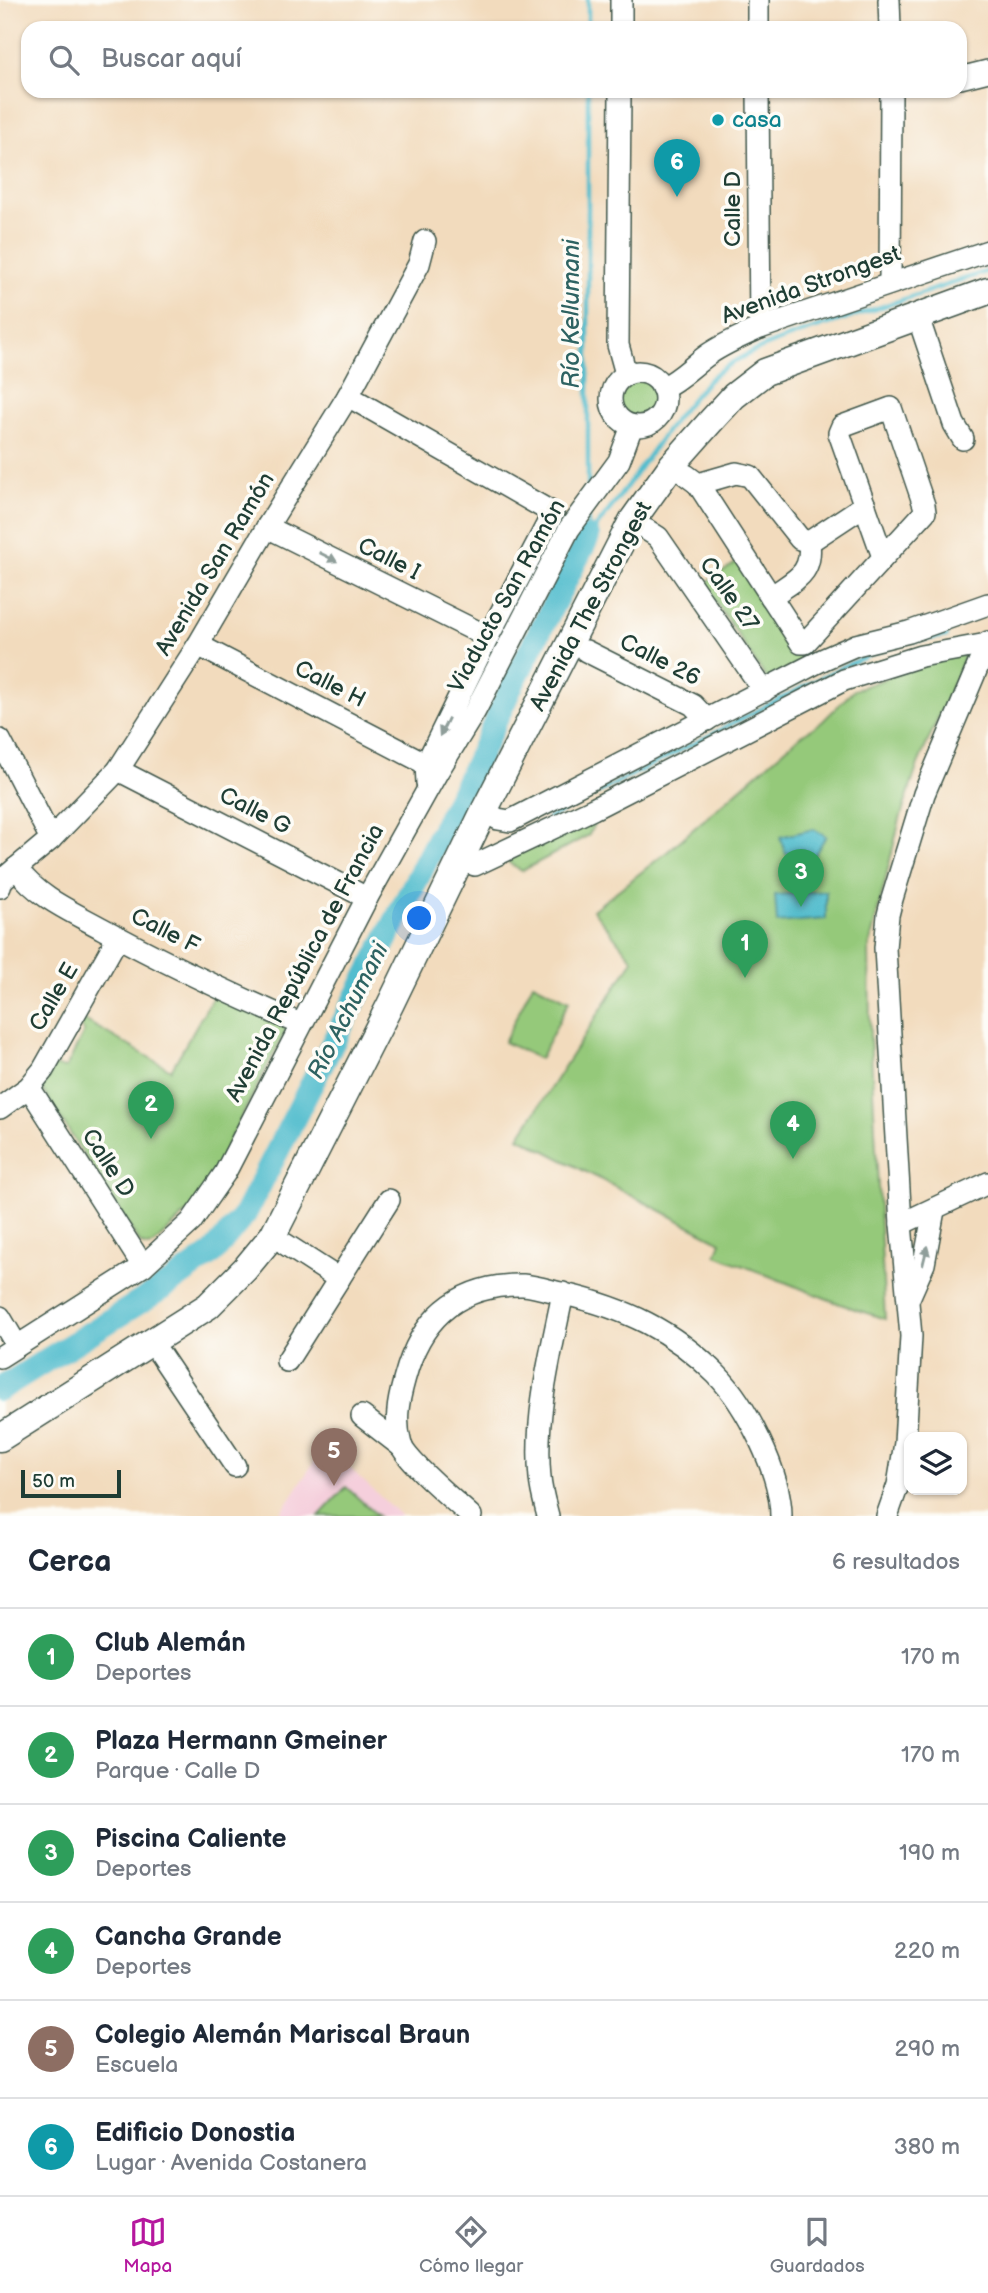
<!DOCTYPE html>
<html lang="es">
<meta charset="utf-8">
<style>
:root{--surface:#fff;--page:#f2f2f3;--text:#1f2937;--muted:#747a83;--line:#e0e1e3;--accent:#b5179e}
body{margin:0;font-family:"Balsamiq Sans",sans-serif;background:var(--page);color:var(--text)}
.controls{position:absolute;right:21px;bottom:21px;display:grid;overflow:hidden;border-radius:14px;box-shadow:0 2px 5px #0004}
.controls button{width:63px;height:63px;display:grid;place-items:center;padding:0;border:0;border-bottom:2px solid var(--line);background:var(--surface);color:var(--text);font:35px sans-serif}
.scale{position:absolute;left:21px;bottom:18px;width:100px;box-sizing:border-box;padding-left:7px;border:4px solid #1f3d34;border-top:0;font-size:19px;line-height:24px;white-space:nowrap;color:#1f3d34;-webkit-text-stroke:5px #fdfcf7;paint-order:stroke}
.you{position:absolute;left:420px;top:919px;width:24px;height:24px;margin:-18px;border:5px solid #fff;border-radius:50%;background:#1a73e8;box-shadow:0 0 0 10px #1a73e833}
.badge{display:grid;place-items:center;width:46px;height:46px;border-radius:50%;background:var(--accent);color:#fff;font-size:23px;font-weight:700}
.pin{position:absolute;translate:-50% -58px;filter:drop-shadow(0 2px 4px #0008)}
.pin::after{content:'';position:absolute;top:37px;width:24px;height:21px;background:inherit;clip-path:polygon(0 0,100% 0,50% 100%)}
.list{margin:0;padding:0;list-style:none}
h2{display:flex;justify-content:space-between;align-items:center;height:91px;margin:0;padding:0 28px;font-size:30px}
h2 small{font-size:23px;font-weight:400;color:var(--muted)}
.list li{display:grid;grid-template-columns:46px 1fr auto;gap:21px;align-items:center;box-sizing:border-box;height:98px;padding:0 28px;border-top:2px solid var(--line)}
.list b{display:block;font-size:26px;white-space:nowrap}
.list p{margin:0;font-size:23px;white-space:nowrap;color:var(--muted)}
.list em{font-size:23px;font-style:normal;color:var(--muted)}
.icon{flex:none;width:38px;height:38px;fill:none;stroke:currentColor;stroke-width:2;stroke-linecap:round;stroke-linejoin:round}
.map{position:relative;flex:none;width:988px;height:1516px;overflow:hidden}
.search{position:absolute;background:var(--surface);box-shadow:0 2px 5px #0004;left:21px;right:21px;top:21px;height:77px;display:flex;align-items:center;gap:18px;box-sizing:border-box;padding:0 24px;border-radius:21px;color:var(--muted);font-size:26px}
.sheet{height:679px;background:var(--surface)}
nav{display:flex;justify-content:space-around;align-items:center;box-sizing:border-box;height:98px;border-top:2px solid var(--line);background:var(--surface);font-size:19px;color:var(--muted)}
nav a{display:grid;justify-items:center;gap:4px}
nav .on{color:var(--accent)}
.map>svg:first-child{display:block}
.built{fill:#f5cfdc}
.green{fill:#95c97a;stroke:#5a8357;stroke-width:2}
.water{fill:#52bdce;stroke:#387d81;stroke-width:2}
.lines{fill:none;stroke-linecap:round;stroke-linejoin:round}
.stream{stroke:#52bdce;stroke-width:4.5}
.river{stroke:#52bdce;stroke-width:24}
.minor-casing{stroke:#3f5549;stroke-width:24}
.major-casing{stroke:#3f5549;stroke-width:29}
.minor{stroke:#fff;stroke-width:21}
.major{stroke:#fff;stroke-width:26}
.oneway{fill:#8f9e9a}
.culture-dot{fill:#0f9aa8;stroke:#fdfcf7;stroke-width:2.5}
.labels{text-anchor:middle;dominant-baseline:central;stroke-width:7;stroke-linejoin:round;paint-order:stroke}
.culture-label{font-size:23px;fill:#0d838f;stroke:#fdfcf7;text-anchor:start}
.street-label{font-size:23px;fill:#1f3d34;stroke:#fdfcf7}
.water-label{font-size:24px;font-style:italic;fill:#2e6362;stroke:#fdfcf7}
</style>
<div class="map">
<svg width="988" height="1516" viewBox="0 0 988 1516">
<rect width="100%" height="100%" fill="#fdfcf7"/>
<filter id="ink" filterUnits="userSpaceOnUse"><feTurbulence type="fractalNoise" baseFrequency=".0143" numOctaves="2"/><feDisplacementMap in="SourceGraphic" scale="14" xChannelSelector="R" yChannelSelector="G"/><feConvolveMatrix kernelMatrix="1 2 1 2 8 2 1 2 1" color-interpolation-filters="sRGB"/></filter>
<filter id="wash" filterUnits="userSpaceOnUse"><feTurbulence type="fractalNoise" baseFrequency=".00686" numOctaves="4" result="noise"/><feDisplacementMap in="SourceGraphic" scale="28" xChannelSelector="R" yChannelSelector="G"/><feGaussianBlur stdDeviation="1.57" result="paint"/><feColorMatrix in="noise" values="0 0 0 0 0 0 0 0 0 0 0 0 0 0 0 0 0 1.4 0 .05"/><feComposite in="paint" operator="in"/></filter>
<g filter="url(#wash)">
<rect width="100%" height="100%" fill="#f2dbbd"/>
<!-- built -->
<polygon class="built" points="325,1445 401,1516 279,1516"/>
<!-- green -->
<g class="green">
<circle cx="636" cy="399" r="20"/>
<polygon points="739,561 803,660 768,681 704,584"/>
<polygon points="954,653 965,656 918,764 900,819 869,947 870,1034 885,1319 840,1304 716,1255 721,1242 519,1137 633,960 593,910 667,852 800,736 822,722 854,690"/>
<polygon points="591,814 596,819 589,835 522,871 509,863 508,856"/>
<polygon points="533,983 569,1001 540,1059 504,1042"/>
<polygon points="215,993 284,1026 286,1030 203,1192 193,1207 153,1245 146,1246 140,1243 42,1089 54,1066 66,1068 84,1032 79,1021 81,1018 171,1070"/>
<polygon points="346,1487 378,1516 319,1516"/>
</g>
<!-- water -->
<g class="water">
<polygon points="814,829 826,836 814,856 801,850 786,854 780,837"/>
<polygon points="826,891 826,919 777,923 775,895"/>
</g>
<g class="lines">
<!-- stream -->
<g class="stream">
<polyline points="588,0 588,28"/>
<polyline points="588,491 588,91"/>
<polyline points="588,536 588,517"/>
<path d="M588,537C630,488 662,429 708,381C738,350 806,332 847,318C894,303 941,287 988,271"/>
<polyline points="914,641 947,636"/>
<polyline points="549,818 844,666 895,645"/>
</g>
<!-- river -->
<polyline class="river" points="0,1389 169,1284 213,1253 245,1214 475,766 511,687 588,537"/>
</g>
</g>
<g filter="url(#ink)">
<g class="lines">
<defs>
<g id="minor">
<polyline points="758,0 758,28"/>
<polyline points="889,0 890,28"/>
<polyline points="621,28 621,0"/>
<polyline points="960,78 988,71"/>
<polyline points="620,91 618,345 626,374"/>
<polyline points="758,91 760,328"/>
<polyline points="890,283 891,91"/>
<polyline points="918,317 954,424 963,439"/>
<circle cx="638" cy="399" r="27"/>
<path d="M662,388C680,380 693,365 709,354C725,343 742,336 760,328L988,251"/>
<polyline points="348,396 553,513 488,637 426,764 427,783"/>
<polyline points="686,475 698,484 736,473 750,476 800,539 809,542 865,505"/>
<polyline points="698,484 801,643 805,643 925,512 924,505 891,408 842,426 839,433 883,557"/>
<polyline points="267,527 488,637"/>
<polyline points="647,530 658,537 764,691"/>
<path d="M771,597C795,579 813,575 809,542"/>
<polyline points="198,645 438,770"/>
<polyline points="586,651 693,705 707,720"/>
<polyline points="0,740 51,839"/>
<polyline points="118,770 367,898"/>
<polyline points="484,811 498,819 510,821 824,659 856,645 909,632 988,604"/>
<polyline points="460,859 475,865 593,809 844,680 921,656 987,644"/>
<path d="M16,868C40,899 69,910 103,929C167,964 233,995 300,1024"/>
<polyline points="0,887 2,880 51,839 118,770 198,645 267,527 348,396 419,264 425,241"/>
<polyline points="29,1087 143,1266"/>
<polyline points="0,1108 29,1087 43,1070 118,937"/>
<polyline points="901,1224 988,1183"/>
<polyline points="285,1244 339,1279"/>
<polyline points="909,1298 924,1264 934,1210"/>
<polyline points="0,1317 17,1346"/>
<polyline points="160,1354 235,1466"/>
<polyline points="0,1357 143,1266 191,1222 225,1173 367,898 438,771 475,711 569,529 619,461 632,426"/>
<polyline points="287,1361 389,1200"/>
<polyline points="362,1416 402,1447"/>
<path d="M471,1516C456,1502 407,1462 401,1445C393,1418 400,1393 408,1367C426,1312 465,1284 523,1285C536,1286 551,1291 564,1294C625,1308 672,1330 716,1374C746,1404 781,1473 781,1516"/>
<path d="M548,1516C545,1504 541,1491 540,1478C534,1417 551,1353 563,1293"/>
<polyline points="887,1516 898,1485 905,1443 911,1336 901,1224 885,948 888,915 892,899 924,794 988,642"/>
</g>
<polyline id="major" points="0,1438 208,1306 245,1269 273,1235 390,1005 484,811 632,521 672,465 711,421 734,396 765,372 988,291"/>
</defs>
<!-- minor casing -->
<use href="#minor" class="minor-casing"/>
<!-- major casing -->
<use href="#major" class="major-casing"/>
<!-- minor -->
<use href="#minor" class="minor"/>
<!-- major -->
<use href="#major" class="major"/>
</g>
<!-- one-way arrows -->
<defs><path id="oneway-solid" d="M-6-.8H1V-3.2L6.5 0L1 3.2V.8H-6Z" transform="scale(1.75)"/></defs>
<g class="oneway">
<use href="#oneway-solid" transform="translate(328 557) rotate(27)"/>
<use href="#oneway-solid" transform="translate(444 727) rotate(116)"/>
<use href="#oneway-solid" transform="translate(925 1256) rotate(-76)"/>
</g>
</g>
<!-- markers -->
<circle class="culture-dot" cx="718" cy="120" r="7"/>
<g class="labels">
<!-- culture labels -->
<g class="culture-label">
<text x="732" y="120">casa</text>
</g>
<!-- street labels -->
<g class="street-label">
<text transform="translate(733 209) rotate(-90)">Calle D</text>
<text transform="translate(811 285) rotate(-20)">Avenida Strongest</text>
<text transform="translate(389 559) rotate(27)">Calle I</text>
<text transform="translate(215 564) rotate(-59)">Avenida San Ramón</text>
<text transform="translate(729 594) rotate(55)">Calle 27</text>
<text transform="translate(507 596) rotate(-61)">Viaducto San Ramón</text>
<text transform="translate(591 606) rotate(-62)">Avenida The Strongest</text>
<text transform="translate(660 660) rotate(27)">Calle 26</text>
<text transform="translate(330 684) rotate(27)">Calle H</text>
<text transform="translate(255 811) rotate(27)">Calle G</text>
<text transform="translate(165 931) rotate(27)">Calle F</text>
<text transform="translate(305 963) rotate(-62)">Avenida República de Francia</text>
<text transform="translate(54 997) rotate(-60)">Calle E</text>
<text transform="translate(108 1163) rotate(57)">Calle D</text>
</g>
<!-- water labels -->
<g class="water-label">
<text transform="translate(571 314) rotate(-90)">Río Kellumani</text>
<text transform="translate(348 1011) rotate(-63)">Río Achumani</text>
</g>
</g>
</svg>
<div class="controls">
<button><svg class="icon" aria-label="layers" viewBox="0 0 24 24"><path d="M12 4l9 5-9 5-9-5zM3 14l9 5 9-5"/></svg></button>
</div>
<div class="scale">50 m</div>
<div class="you"></div>
<div class="pin badge" style="left:745px;top:978px;background:#2e9e5b">1</div>
<div class="pin badge" style="left:151px;top:1139px;background:#2e9e5b">2</div>
<div class="pin badge" style="left:801px;top:907px;background:#2e9e5b">3</div>
<div class="pin badge" style="left:793px;top:1159px;background:#2e9e5b">4</div>
<div class="pin badge" style="left:334px;top:1486px;background:#8d6e63">5</div>
<div class="pin badge" style="left:677px;top:197px;background:#0f9aa8">6</div>
<div class="search"><svg class="icon" aria-label="search" viewBox="0 0 24 24"><circle cx="10" cy="10" r="6"/><path d="M15 15l6 6"/></svg>Buscar aquí</div>
</div>
<section class="sheet">
<h2>Cerca<small>6 resultados</small></h2>
<ul class="list">
<li><span class="badge" style="background:#2e9e5b">1</span><div><b>Club Alemán</b><p>Deportes</p></div><em>170 m</em></li>
<li><span class="badge" style="background:#2e9e5b">2</span><div><b>Plaza Hermann Gmeiner</b><p>Parque · Calle D</p></div><em>170 m</em></li>
<li><span class="badge" style="background:#2e9e5b">3</span><div><b>Piscina Caliente</b><p>Deportes</p></div><em>190 m</em></li>
<li><span class="badge" style="background:#2e9e5b">4</span><div><b>Cancha Grande</b><p>Deportes</p></div><em>220 m</em></li>
<li><span class="badge" style="background:#8d6e63">5</span><div><b>Colegio Alemán Mariscal Braun</b><p>Escuela</p></div><em>290 m</em></li>
<li><span class="badge" style="background:#0f9aa8">6</span><div><b>Edificio Donostia</b><p>Lugar · Avenida Costanera</p></div><em>380 m</em></li>
</ul>
</section>
<nav>
<a class="on"><svg class="icon" aria-label="map" viewBox="0 0 24 24"><path d="M3 6l6-2 6 2 6-2v14l-6 2-6-2-6 2zM9 4v14M15 6v14"/></svg>Mapa</a>
<a><svg class="icon" aria-label="directions" viewBox="0 0 24 24"><path d="M12 3l9 9-9 9-9-9zM9 14v-3h6M13 9l2 2-2 2"/></svg>Cómo llegar</a>
<a><svg class="icon" aria-label="saved" viewBox="0 0 24 24"><path d="M7 4h10v16l-5-4-5 4z"/></svg>Guardados</a>
</nav>
